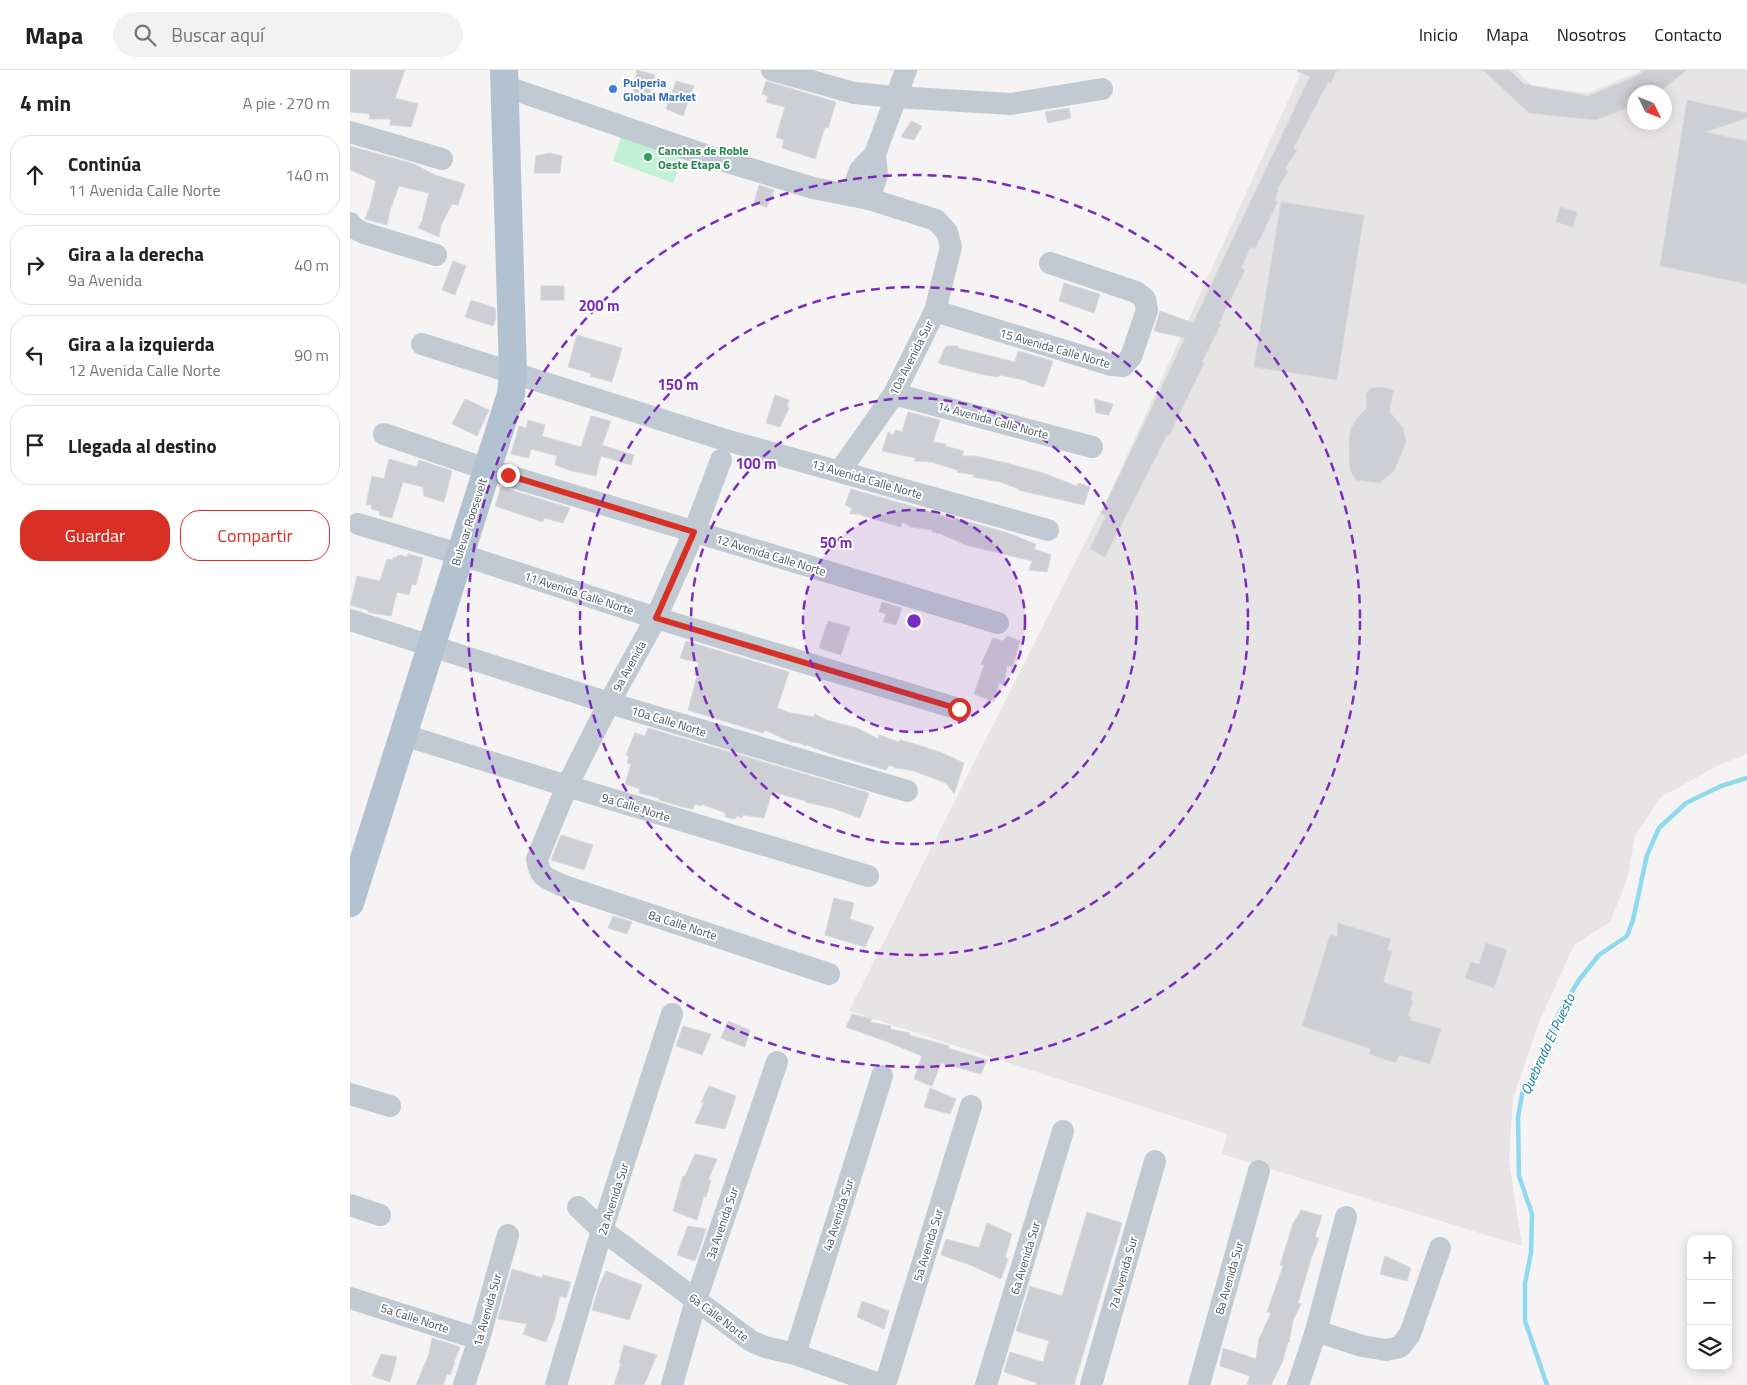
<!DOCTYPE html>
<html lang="es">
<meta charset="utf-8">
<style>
:root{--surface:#fff;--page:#f2f2f2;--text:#222;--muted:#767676;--line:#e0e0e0;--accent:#d93025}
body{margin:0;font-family:"Titillium Web",sans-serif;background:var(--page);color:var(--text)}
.controls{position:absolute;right:15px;bottom:15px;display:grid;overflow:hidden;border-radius:10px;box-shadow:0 2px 12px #0003}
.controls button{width:45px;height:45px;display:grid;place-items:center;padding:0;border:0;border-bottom:1px solid var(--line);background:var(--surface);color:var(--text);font:25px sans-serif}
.compass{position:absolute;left:1277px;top:15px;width:45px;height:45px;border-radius:50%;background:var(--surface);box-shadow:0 2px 12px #0003;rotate:133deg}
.stop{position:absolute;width:15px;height:15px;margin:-11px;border:4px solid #d93025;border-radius:50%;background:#fff}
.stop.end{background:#d93025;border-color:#fff;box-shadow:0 1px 5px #0008}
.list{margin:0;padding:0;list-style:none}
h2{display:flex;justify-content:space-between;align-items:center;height:65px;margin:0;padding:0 20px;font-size:21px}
h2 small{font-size:16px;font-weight:400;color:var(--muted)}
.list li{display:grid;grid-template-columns:32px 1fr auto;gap:15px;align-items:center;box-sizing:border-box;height:80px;margin:0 10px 10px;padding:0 10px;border:1px solid var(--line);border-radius:20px}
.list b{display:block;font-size:19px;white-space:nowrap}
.list p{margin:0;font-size:16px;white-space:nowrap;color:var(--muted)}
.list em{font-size:16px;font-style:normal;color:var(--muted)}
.actions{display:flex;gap:10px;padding:15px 20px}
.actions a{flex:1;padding:11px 0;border:1px solid var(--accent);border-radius:20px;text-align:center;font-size:18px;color:var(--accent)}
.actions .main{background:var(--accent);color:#fff}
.icon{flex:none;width:28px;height:28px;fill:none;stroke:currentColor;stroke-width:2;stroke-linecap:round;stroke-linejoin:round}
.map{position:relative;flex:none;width:1397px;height:1315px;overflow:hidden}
header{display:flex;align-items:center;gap:30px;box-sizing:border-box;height:70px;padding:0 25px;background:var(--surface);border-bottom:1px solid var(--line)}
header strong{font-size:24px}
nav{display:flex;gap:28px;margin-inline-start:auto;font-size:18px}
.search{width:350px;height:45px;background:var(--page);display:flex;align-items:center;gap:12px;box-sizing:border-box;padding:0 18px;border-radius:28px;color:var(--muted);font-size:19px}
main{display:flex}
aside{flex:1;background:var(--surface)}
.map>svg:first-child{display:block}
.education{fill:#e6e4e5;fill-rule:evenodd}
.green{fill:#c3f1d5}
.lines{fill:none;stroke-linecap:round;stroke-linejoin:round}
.stream{stroke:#90daee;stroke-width:4.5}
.building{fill:#cdcfd5;stroke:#d7d9de}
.minor{stroke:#c1cad2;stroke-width:22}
.major{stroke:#b3c2d1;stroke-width:28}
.route{stroke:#d93025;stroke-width:6}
.ring{fill:none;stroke:#7b2cbf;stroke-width:2.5;stroke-dasharray:9 6}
.shop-dot{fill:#3f7fe0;stroke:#fff;stroke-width:2}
.leisure-dot{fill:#2e9e5b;stroke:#fff;stroke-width:2}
.labels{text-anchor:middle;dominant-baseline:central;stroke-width:4;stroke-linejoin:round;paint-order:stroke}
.shop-label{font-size:12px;font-weight:bold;fill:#366cbe;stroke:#fff;text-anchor:start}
.leisure-label{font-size:12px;font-weight:bold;fill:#27864d;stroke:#fff;text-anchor:start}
.street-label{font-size:12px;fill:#4a5661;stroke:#fff}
.water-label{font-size:14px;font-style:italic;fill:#0c7c9b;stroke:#fff}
.centre{fill:#7b2cbf;stroke:#fff;stroke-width:2.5}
.ring-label{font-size:15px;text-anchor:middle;font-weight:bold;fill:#7b2cbf;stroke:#fff;stroke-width:4;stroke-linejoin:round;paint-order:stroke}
</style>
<header>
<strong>Mapa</strong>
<div class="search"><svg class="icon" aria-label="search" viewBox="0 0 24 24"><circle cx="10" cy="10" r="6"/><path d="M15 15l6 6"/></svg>Buscar aquí</div>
<nav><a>Inicio</a><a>Mapa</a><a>Nosotros</a><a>Contacto</a></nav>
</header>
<main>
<aside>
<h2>4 min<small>A pie · 270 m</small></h2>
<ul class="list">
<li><svg class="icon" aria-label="ahead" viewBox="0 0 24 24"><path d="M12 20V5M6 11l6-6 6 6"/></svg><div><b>Continúa</b><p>11 Avenida Calle Norte</p></div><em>140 m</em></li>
<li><svg class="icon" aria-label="right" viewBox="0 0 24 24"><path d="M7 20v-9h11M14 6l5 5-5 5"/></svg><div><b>Gira a la derecha</b><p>9a Avenida</p></div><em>40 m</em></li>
<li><svg class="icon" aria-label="left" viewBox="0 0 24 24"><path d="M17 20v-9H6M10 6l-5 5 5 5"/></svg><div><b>Gira a la izquierda</b><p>12 Avenida Calle Norte</p></div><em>90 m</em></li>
<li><svg class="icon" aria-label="arrive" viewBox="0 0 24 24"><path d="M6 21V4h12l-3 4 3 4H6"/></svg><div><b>Llegada al destino</b></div></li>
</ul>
<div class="actions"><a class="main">Guardar</a><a>Compartir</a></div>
</aside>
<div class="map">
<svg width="1397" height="1315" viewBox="0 0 1397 1315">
<rect width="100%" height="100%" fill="#f5f3f3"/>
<!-- education -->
<path class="education" d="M952,0H1166L1182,16L1237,23L1285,4L1291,0H1397V684L1367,696L1311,727L1285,766L1277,810L1260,852L1224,875L1190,950L1163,1028L1159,1090L1172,1176L872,1084L877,1064L499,941L758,427ZM1284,22H1314V52H1284Z"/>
<!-- green -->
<polygon class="green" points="274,58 333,84 323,113 263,91"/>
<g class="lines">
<!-- stream -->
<polyline class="stream" points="1197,1315 1175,1251 1175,1213 1181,1183 1182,1144 1169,1106 1168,1047 1173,1020 1194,983 1209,943 1229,910 1249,885 1277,866 1283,850 1297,785 1309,758 1336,733 1371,716 1397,708"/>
</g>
<!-- building -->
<g class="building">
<polygon points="0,0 55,0 45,28 68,34 61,57 40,55 41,49 19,49 20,44 0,42"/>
<polygon points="287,0 305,5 298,29 282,26"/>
<polygon points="948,0 987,0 981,13 978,12 943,79 947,80 935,99 938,101 928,118 929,120 924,131 928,131 905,179 901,177 891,198 895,200 869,253 871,254 852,292 854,293 819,366 817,365 755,487 740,479 756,446 751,444 835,268 804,261 810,241 843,253 960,6 948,2"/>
<polygon points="1133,0 1159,0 1174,14 1238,26 1287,6 1295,0 1337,0 1309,22 1284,22 1284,35 1246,50 1179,43"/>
<polygon points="326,11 344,16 333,46 316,39"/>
<polygon points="416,11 486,32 478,58 475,57 465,89 432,78 434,70 426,67 435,37 416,32 418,26 412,24"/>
<polygon points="1337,30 1397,43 1397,48 1355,62 1397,71 1397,214 1310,196"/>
<polygon points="719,38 721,48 698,53 695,42"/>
<polygon points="561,51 572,56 564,70 551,67"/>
<polygon points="0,76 64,94 85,105 115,114 108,135 102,134 91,155 89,167 68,158 72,151 79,123 49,116 40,140 37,155 15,149 20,136 26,111 0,100"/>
<polygon points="200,83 212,86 210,103 184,103 186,86"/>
<polygon points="409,115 424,120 417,137 404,133"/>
<polygon points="931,132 1014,145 987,310 904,297"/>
<polygon points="1210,137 1227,142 1223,157 1206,152"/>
<polygon points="103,191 116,196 105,225 92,220"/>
<polygon points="714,213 750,224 744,243 709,231"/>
<rect x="191" y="216" width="23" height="14"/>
<polygon points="121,230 145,238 146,248 143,256 115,247"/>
<polygon points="227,265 272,278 262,312 240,306 241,303 218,297"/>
<polygon points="596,276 608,276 608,278 665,292 668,281 703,291 694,317 677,312 678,311 650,305 648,307 630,304 588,293"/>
<polygon points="1030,317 1044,320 1039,341 1053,358 1056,372 1044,401 1029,413 1006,410 1000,400 999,368 1001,358 1008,347 1017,338 1016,324 1021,318"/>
<polygon points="425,325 439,330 437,337 439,338 430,357 416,353"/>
<polygon points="115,329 139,340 127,366 102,354"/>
<polygon points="744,329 763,334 759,345 746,343"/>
<polygon points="558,342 590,350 583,372 596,374 595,376 614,381 612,386 626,386 656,393 693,403 727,416 728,413 740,417 734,435 668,420 669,419 650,412 623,407 624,405 607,402 607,400 581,392 564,391 566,388 532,381 538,362 543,365 546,360 552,362"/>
<polygon points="241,346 261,351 252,375 284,385 281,395 251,386 246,406 222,401 205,395 207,386 181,379 179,388 161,384 169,356 176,358 178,350 195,355 192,366 231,377"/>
<polygon points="39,389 67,397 69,390 102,401 94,432 74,426 73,417 53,412 42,448 29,445 30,441 21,439 22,435 16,434 22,406 34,409"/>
<polygon points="151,417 220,438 213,453 194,448 193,452 145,436"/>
<polygon points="501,419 572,439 604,450 605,448 658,463 686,474 684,479 701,485 697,502 679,500 682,491 616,475 591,464 582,462 582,460 561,457 552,452 551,457 510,445 511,444 500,444 502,438 495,435"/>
<polygon points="58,484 73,488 66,515 62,514 59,525 47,522 41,546 22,543 18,542 18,540 0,535 7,506 30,511 37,489 42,490 44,487 46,488 48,485 57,487"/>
<polygon points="532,532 552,538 546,555 533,552 536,544 529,542"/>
<polygon points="478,551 500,557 491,585 469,578"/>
<polygon points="657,566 670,571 662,597 657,595 654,615 649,613 644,632 624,624 634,595 631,594 643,568 653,571"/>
<polygon points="336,571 439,602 427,638 441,643 464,647 465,644 476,650 507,658 528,669 529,665 549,672 550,670 561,673 590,682 614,693 604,724 596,713 564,701 549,698 549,699 539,695 536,700 484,685 457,675 456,676 450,673 441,672 415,660 413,663 338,640 347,606 344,605 349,593 330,588"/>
<polygon points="298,658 519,723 510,748 482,738 455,732 456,731 422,722 414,748 393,745 392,748 387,746 385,749 375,747 376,743 351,734 351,736 345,734 343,739 333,737 309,730 309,728 289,723 290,719 275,714 281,694 277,693 279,687 276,685 285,663 295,666"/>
<polygon points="211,765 243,775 234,800 201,790"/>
<polygon points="484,828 504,833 500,849 524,857 515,877 475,865"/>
<polygon points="263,846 282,852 277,864 258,858"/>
<polygon points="988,853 1041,869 1037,880 1042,881 1033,912 1063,922 1060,930 1063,931 1058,946 1062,947 1060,950 1091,959 1080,994 1049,985 1046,993 1019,984 1021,979 952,956 980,865 987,867"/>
<polygon points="1136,873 1157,880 1144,918 1115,908 1121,892 1129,894"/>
<polygon points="502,944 522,949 520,952 541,956 540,959 560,963 559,965 599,976 598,978 637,990 631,1004 591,993 582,1016 564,1009 572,986 538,972 496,957"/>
<polygon points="378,951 400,960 395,977 371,968"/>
<polygon points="333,956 361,964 352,985 326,976"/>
<polygon points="359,1016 386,1026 375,1059 345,1053 354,1032 351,1032"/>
<polygon points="580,1018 606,1029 600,1044 574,1037"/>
<polygon points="345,1084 367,1089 358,1110 361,1110 356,1127 354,1126 347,1150 323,1141 333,1106 335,1106"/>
<polygon points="951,1140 972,1146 965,1167 969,1168 961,1189 948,1233 951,1234 943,1250 939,1273 938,1272 932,1293 921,1315 897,1315 900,1306 870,1296 873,1278 906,1289 909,1269 921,1243 917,1242 933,1196 930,1195 943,1154"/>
<polygon points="737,1142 772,1153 724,1315 686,1315 687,1313 654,1302 660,1282 693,1292 699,1271 666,1261 680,1216 712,1226"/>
<polygon points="637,1153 662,1164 655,1187 658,1189 651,1209 618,1194 591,1185 596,1169 629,1178"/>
<polygon points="338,1156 356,1159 345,1191 327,1185"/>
<polygon points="1035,1186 1061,1198 1057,1211 1030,1204"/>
<polygon points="162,1199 192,1208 193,1205 221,1212 216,1228 210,1226 205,1248 196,1272 173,1264 177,1254 148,1249"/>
<polygon points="256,1201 292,1215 279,1250 242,1240 249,1216"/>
<polygon points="512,1231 539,1241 534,1259 507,1247"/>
<polygon points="82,1268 110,1277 104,1292 105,1292 100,1305 97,1304 93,1315 66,1315 79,1284"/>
<polygon points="274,1275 307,1285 294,1315 264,1315 271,1293 269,1293"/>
<polygon points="31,1284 47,1287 40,1312 22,1306"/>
</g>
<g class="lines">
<!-- minor -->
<g class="minor">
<polyline points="422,0 504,23 546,27 661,34 752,19"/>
<polyline points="154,16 361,87 463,118 519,129 586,150 597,162 601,177 585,241 544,324 490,401"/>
<polyline points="0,62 92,89"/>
<polyline points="501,125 510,100 525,84 556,0"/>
<polyline points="519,129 527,105 525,84"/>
<polyline points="0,153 4,158 14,163 86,185"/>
<polyline points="585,241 761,295 773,296 781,287 797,240 795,229 786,222 700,193"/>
<polyline points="72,274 372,369 698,460"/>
<polyline points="544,324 742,377"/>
<polyline points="34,364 136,399 648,553"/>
<path d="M371,390L344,462L306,548L259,633L217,716L187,789C190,808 195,807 211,815L479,904"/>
<polyline points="8,454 109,484 306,548 609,639"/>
<polyline points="0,550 259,633 557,721"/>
<polyline points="54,665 217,716 518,806"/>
<polyline points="0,1024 40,1036"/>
<polyline points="0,1135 30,1145"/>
<polyline points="228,1137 252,1160 401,1271 415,1277 445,1284 532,1315"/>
<polyline points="0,1228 129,1269"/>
<polyline points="966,1261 1012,1276 1036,1280 1050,1277 1060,1264 1090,1178"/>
<polyline points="445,1284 532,1006"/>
<polyline points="114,1315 129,1269 158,1165"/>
<polyline points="206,1315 252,1160 322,944"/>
<polyline points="322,1315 346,1230 427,992"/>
<polyline points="535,1315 621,1036"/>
<polyline points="636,1315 713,1061"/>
<polyline points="741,1315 805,1091"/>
<polyline points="849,1315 909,1101"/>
<polyline points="948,1315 966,1261 996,1147"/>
</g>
<!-- major -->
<path class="major" d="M0,833C54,663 106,493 161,324L163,303L154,0"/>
</g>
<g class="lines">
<!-- route -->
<polyline class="route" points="158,405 344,462 306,548 609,639"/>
</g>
<!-- distance rings -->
<circle cx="564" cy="551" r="111" fill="#7b2cbf" fill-opacity=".12"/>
<g class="ring">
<circle cx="564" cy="551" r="111"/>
<circle cx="564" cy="551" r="223"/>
<circle cx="564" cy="551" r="334"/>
<circle cx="564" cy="551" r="446"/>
</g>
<!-- markers -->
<circle class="shop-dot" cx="263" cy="19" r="5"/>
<circle class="leisure-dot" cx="298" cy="87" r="5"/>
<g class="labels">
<!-- shop labels -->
<g class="shop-label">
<text x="273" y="12">Pulperia<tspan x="273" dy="14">Global Market</tspan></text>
</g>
<!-- leisure labels -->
<g class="leisure-label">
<text x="308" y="80">Canchas de Roble<tspan x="308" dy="14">Oeste Etapa 6</tspan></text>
</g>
<!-- street labels -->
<g class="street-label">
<text transform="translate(705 278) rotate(16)">15 Avenida Calle Norte</text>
<text transform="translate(561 288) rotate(-63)">10a Avenida Sur</text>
<text transform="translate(643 350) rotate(15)">14 Avenida Calle Norte</text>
<text transform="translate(517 409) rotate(16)">13 Avenida Calle Norte</text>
<text transform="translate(119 452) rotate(-72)">Bulevar Roosevelt</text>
<text transform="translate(421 485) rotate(17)">12 Avenida Calle Norte</text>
<text transform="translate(229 523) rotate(18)">11 Avenida Calle Norte</text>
<text transform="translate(279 596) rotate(-61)">9a Avenida</text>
<text transform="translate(319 651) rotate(17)">10a Calle Norte</text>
<text transform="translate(286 737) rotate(17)">9a Calle Norte</text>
<text transform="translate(333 855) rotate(18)">8a Calle Norte</text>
<text transform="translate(263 1129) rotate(-72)">2a Avenida Sur</text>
<text transform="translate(488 1145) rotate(-72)">4a Avenida Sur</text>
<text transform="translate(372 1153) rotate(-71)">3a Avenida Sur</text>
<text transform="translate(578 1175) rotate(-73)">5a Avenida Sur</text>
<text transform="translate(675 1188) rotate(-73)">6a Avenida Sur</text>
<text transform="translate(773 1203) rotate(-74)">7a Avenida Sur</text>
<text transform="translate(879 1208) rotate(-74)">8a Avenida Sur</text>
<text transform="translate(137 1240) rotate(-74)">1a Avenida Sur</text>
<text transform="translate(369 1247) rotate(37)">6a Calle Norte</text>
<text transform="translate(65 1248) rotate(18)">5a Calle Norte</text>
</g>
<!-- water labels -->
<g class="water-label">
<text transform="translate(1197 974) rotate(-65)">Quebrada El Puesto</text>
</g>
</g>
<circle cx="564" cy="551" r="8" class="centre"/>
<g class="ring-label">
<text x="249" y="241">200 m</text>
<text x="328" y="320">150 m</text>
<text x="406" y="399">100 m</text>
<text x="486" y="478">50 m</text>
</g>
</svg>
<div class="controls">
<button>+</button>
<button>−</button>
<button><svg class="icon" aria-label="layers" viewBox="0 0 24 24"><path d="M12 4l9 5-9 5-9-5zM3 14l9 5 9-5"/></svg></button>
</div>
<svg class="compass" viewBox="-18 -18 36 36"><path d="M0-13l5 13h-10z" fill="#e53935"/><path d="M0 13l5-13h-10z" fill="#767676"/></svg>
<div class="stop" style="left:609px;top:639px"></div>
<div class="stop end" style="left:158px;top:405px"></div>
</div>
</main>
